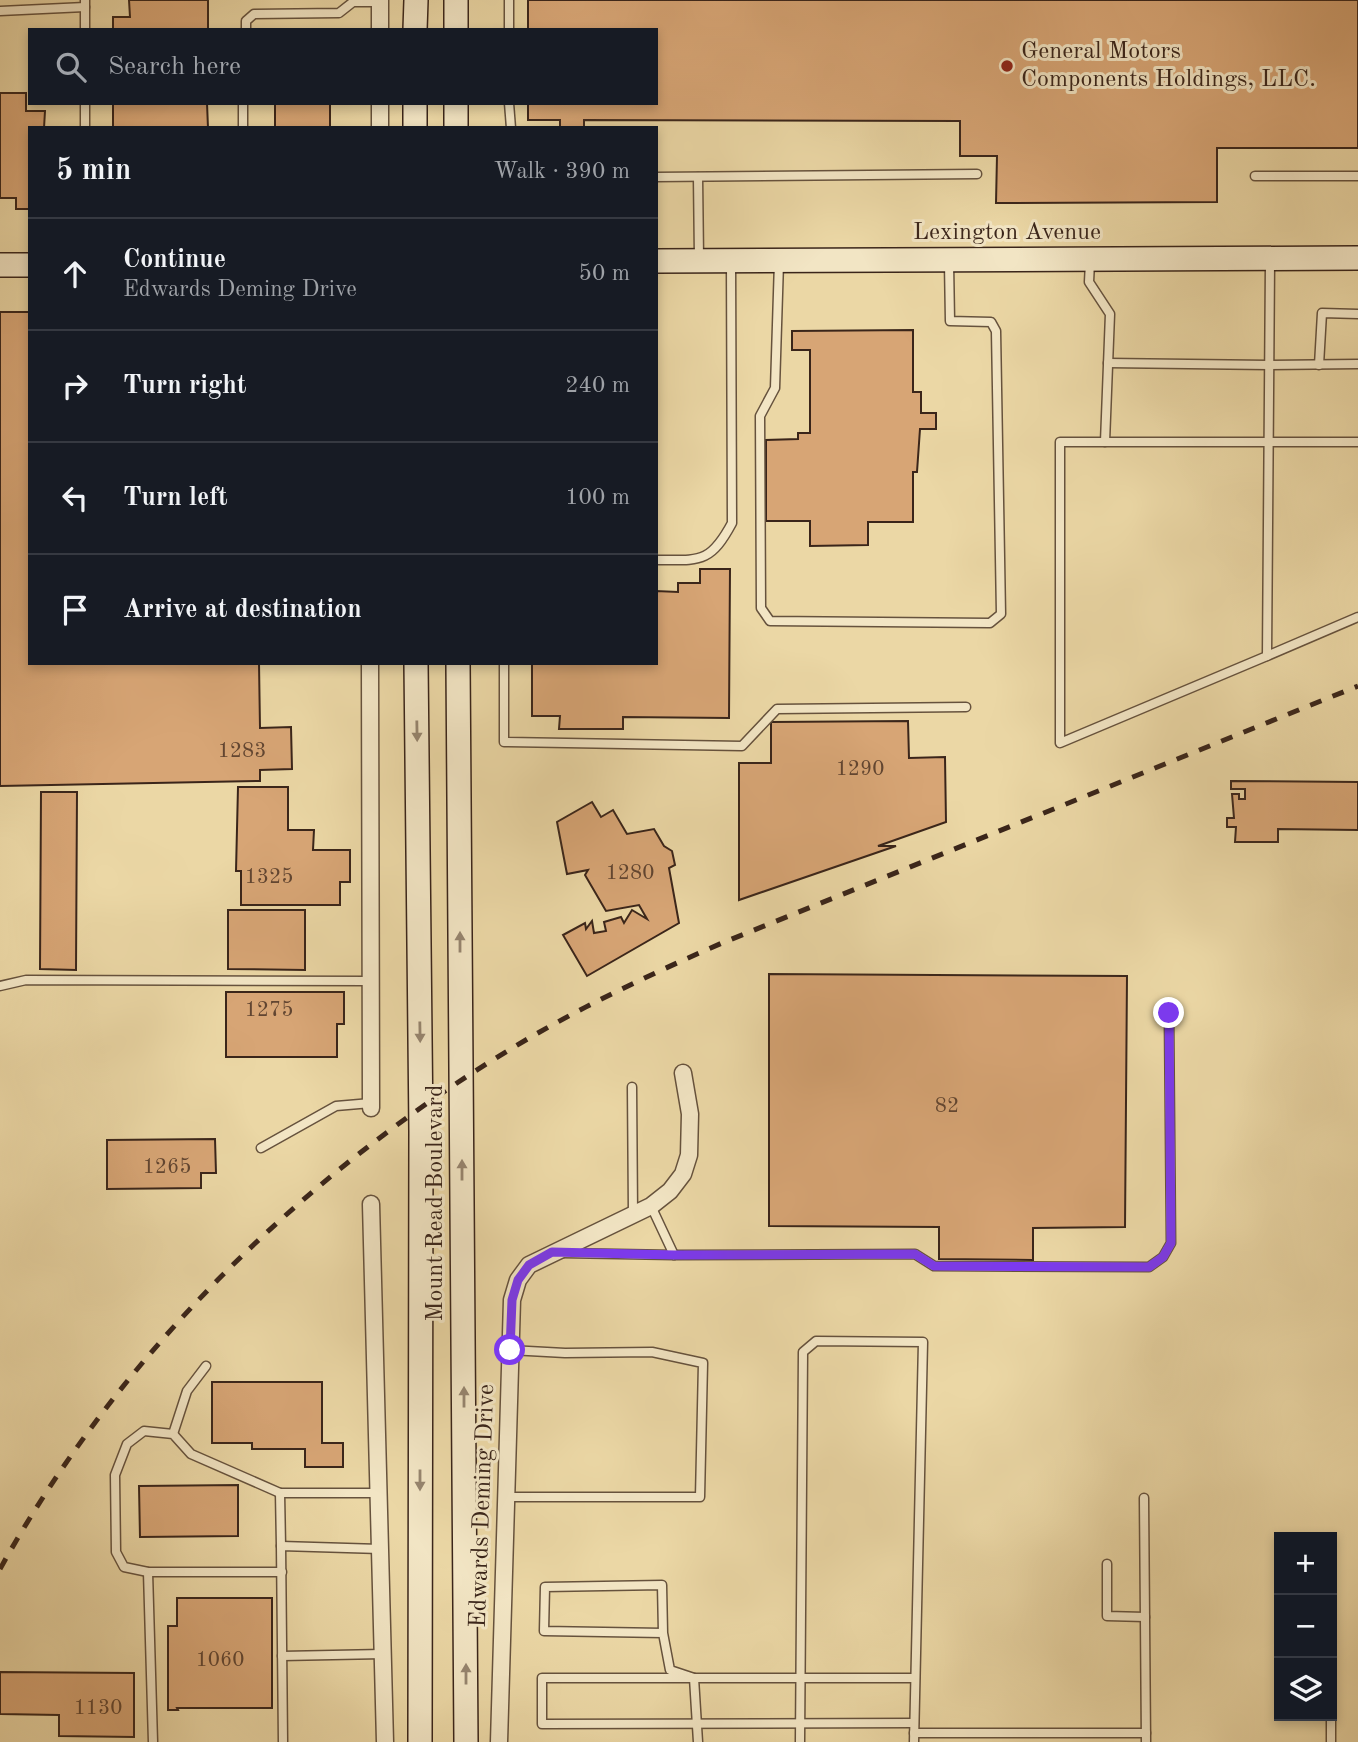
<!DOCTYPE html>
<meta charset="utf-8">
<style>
:root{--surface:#171b24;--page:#242831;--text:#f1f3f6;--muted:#9ea1a6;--line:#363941}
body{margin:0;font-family:"Old Standard TT",serif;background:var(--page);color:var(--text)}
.controls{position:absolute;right:21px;bottom:21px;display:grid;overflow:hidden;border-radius:0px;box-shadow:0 4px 10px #0003}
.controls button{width:63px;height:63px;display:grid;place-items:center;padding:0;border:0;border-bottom:2px solid var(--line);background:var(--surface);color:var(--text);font:35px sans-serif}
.stop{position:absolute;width:21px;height:21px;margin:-16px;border:5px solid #7c3aed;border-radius:50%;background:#fff}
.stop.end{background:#7c3aed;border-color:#fff;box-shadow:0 2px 7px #0008}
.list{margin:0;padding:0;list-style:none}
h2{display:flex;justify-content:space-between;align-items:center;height:91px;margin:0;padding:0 28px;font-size:30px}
h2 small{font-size:23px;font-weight:400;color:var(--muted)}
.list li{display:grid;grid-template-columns:46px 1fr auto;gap:21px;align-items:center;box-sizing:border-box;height:112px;padding:0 28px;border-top:2px solid var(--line)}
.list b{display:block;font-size:26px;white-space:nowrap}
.list p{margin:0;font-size:23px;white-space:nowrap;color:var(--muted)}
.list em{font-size:23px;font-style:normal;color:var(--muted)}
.icon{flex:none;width:38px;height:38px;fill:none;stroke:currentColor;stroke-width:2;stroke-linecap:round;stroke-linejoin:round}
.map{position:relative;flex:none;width:1358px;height:1742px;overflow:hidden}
.search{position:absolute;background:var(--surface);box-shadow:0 4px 10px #0003;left:28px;top:28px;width:630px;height:77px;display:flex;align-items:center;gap:18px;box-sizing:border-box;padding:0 24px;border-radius:0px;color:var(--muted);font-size:26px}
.panel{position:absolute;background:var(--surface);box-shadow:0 4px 10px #0003;left:28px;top:126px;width:630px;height:539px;border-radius:0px}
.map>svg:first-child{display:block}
.building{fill:#d7a575;stroke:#3a251a;stroke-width:2}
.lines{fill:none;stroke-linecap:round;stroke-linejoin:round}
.service-casing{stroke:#66523d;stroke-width:11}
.minor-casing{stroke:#66523d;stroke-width:19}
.secondary-casing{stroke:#3a251a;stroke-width:26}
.service{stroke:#f2e5c4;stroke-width:8}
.minor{stroke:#f2e5c4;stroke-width:16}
.secondary{stroke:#f2e5c4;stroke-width:23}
.rail{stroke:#3a251a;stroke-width:5;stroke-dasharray:12 12;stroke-linecap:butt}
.oneway{fill:#96856f}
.route{stroke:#7c3aed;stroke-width:9}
.poi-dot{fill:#8f2418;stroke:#f2e5c4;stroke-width:2.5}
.labels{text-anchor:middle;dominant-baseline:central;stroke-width:6;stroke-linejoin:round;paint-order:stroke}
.number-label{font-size:21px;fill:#614531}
.poi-label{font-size:24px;fill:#3a251a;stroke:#f2e5c4;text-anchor:start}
.street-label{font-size:24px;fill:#3a251a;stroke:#f2e5c4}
</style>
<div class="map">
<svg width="1358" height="1742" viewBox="0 0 1358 1742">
<rect width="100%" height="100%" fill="#ebd7a5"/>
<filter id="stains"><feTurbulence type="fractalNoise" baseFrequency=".00286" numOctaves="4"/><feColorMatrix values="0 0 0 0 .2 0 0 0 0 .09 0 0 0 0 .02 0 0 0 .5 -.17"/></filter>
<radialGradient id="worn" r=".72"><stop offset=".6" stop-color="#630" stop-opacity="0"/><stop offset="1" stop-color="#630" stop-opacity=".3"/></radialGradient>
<!-- building -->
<g class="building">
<polygon points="129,0 208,0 208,30 113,30 113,17 130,17"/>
<polygon points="528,0 1358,0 1358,148 1217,148 1217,202 996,203 997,156 960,156 960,121 584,120 584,128 560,128 560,120 528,120 528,103 656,103 656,30 528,30"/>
<polygon points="0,93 26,93 26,111 45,111 44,128 30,128 30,209 16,209 16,198 0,198"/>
<polygon points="113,103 207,103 208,128 113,128"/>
<rect x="275" y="103" width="55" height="25"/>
<polygon points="0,312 30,312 30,663 259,663 260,728 291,727 292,769 260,770 260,781 0,786"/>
<polygon points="913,330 913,392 921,392 921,413 936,413 936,429 920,429 917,472 913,472 913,522 868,522 868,545 810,546 810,521 766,521 766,440 798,439 798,433 810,433 810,350 792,350 792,331"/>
<polygon points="700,569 730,569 729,718 623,717 623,729 559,729 560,716 532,716 532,663 656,663 656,591 678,592 678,583 700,583"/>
<polygon points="908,721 909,758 945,757 946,822 878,846 896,846 739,900 739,763 771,763 771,722"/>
<polygon points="1231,781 1358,782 1358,830 1278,829 1278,842 1235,842 1236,827 1227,827 1227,818 1234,818 1232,794 1239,794 1239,799 1245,799 1245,789 1231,789"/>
<polygon points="238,787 288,787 288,830 314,830 313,850 350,850 350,882 340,882 340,905 241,905 241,871 236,871"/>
<polygon points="41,792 77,792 76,970 40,969"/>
<polygon points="592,802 601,817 613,810 627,834 654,829 664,846 672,851 675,865 669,868 679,923 587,976 563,935 585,923 586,929 592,921 594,933 606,931 604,922 621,917 624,923 632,910 647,919 639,905 606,911 585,875 588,870 567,874 557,822"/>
<polygon points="228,910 305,910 305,970 228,969"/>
<polygon points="769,974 1127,976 1125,1227 1033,1228 1033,1260 939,1259 939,1227 769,1226"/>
<polygon points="226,992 344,992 344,1024 337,1024 337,1057 226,1057"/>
<polygon points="215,1139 216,1173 201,1173 201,1188 107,1189 107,1140"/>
<polygon points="212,1382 322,1382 322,1443 343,1443 343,1467 305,1467 305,1449 252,1449 252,1443 212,1443"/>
<polygon points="238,1485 238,1536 140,1537 139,1486"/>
<polygon points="177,1598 272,1598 272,1708 177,1708 178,1710 168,1710 168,1626 177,1626"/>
<polygon points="0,1672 134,1673 134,1737 59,1736 59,1715 0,1714"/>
</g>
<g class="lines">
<defs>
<g id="service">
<polyline points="85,0 85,30"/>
<polyline points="509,0 509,30"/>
<polyline points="0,11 85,7"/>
<polyline points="246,30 246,21 254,14 339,13 353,2 380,2"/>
<polyline points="509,103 511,128"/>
<polyline points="85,128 85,103"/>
<polyline points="243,128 243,103"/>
<polyline points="1255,176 1358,176"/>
<polyline points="656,177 977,174"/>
<polyline points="698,177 699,258"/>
<polyline points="779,262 775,388 760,416 761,608 770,621 990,623 1001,614 996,331 991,322 950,321 949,263"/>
<polyline points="1090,262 1089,282 1110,314 1105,442"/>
<path d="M1270,262C1269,393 1268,524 1267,656L1060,743V442H1358"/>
<polyline points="1108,363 1269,365 1358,364"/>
<polyline points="1319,365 1322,313 1358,314"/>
<path d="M656,560C700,560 710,564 732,523L731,263"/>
<polyline points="1267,656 1358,617"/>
<polyline points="504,663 504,742 742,746 777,709 966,707"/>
<polyline points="0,986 26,980 371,981"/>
<polyline points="632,1087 633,1214"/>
<polyline points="261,1148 336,1106 371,1103"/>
<polyline points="651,1206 674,1255"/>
<polyline points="562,1253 674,1255 915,1254 934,1266 1149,1267 1163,1257 1171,1243 1169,1013"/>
<polyline points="173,1434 187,1391 206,1366"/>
<polyline points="280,1493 191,1454 173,1434 144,1431 127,1444 115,1475 116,1552 124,1567 148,1572 282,1572"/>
<polyline points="505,1497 700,1497 703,1363 652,1352 565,1353 510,1350"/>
<polyline points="1144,1498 1146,1742"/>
<polyline points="281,1546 280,1493 379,1493"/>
<polyline points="1107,1564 1107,1616 1145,1617"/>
<polyline points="148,1572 153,1742"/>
<polyline points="663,1633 544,1631 545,1587 662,1585 663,1633 670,1670 694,1678 698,1742"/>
<polyline points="282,1656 383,1654"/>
<polyline points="1331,1716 1331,1742"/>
<polyline points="914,1723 542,1724 542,1678 915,1678"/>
<polyline points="914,1733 1146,1733"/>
<polyline points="283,1742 281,1546 380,1549"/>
<polyline points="800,1742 803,1352 816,1341 923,1342 914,1742"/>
</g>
<g id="minor">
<polyline points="380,0 380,30"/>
<polyline points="380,103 380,128"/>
<polyline points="370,663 371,1108"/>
<polyline points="371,1204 385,1742"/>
<polyline points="499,1742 512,1300 518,1280 529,1265 651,1206 670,1191 683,1174 689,1155 690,1114 683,1073"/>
</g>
<g id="secondary">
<polyline points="415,30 416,0"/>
<polyline points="456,30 456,0"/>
<polyline points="415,128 415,103"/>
<polyline points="456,128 456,103"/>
<polyline points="656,261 1358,258"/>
<polyline points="0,265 30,265"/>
<polyline points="416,663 421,1131 420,1742"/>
<polyline points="458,663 466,1742"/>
</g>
</defs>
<!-- service casing -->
<use href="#service" class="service-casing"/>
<!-- minor casing -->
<use href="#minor" class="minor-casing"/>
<!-- secondary casing -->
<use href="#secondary" class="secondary-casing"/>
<!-- service -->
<use href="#service" class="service"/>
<!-- minor -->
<use href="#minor" class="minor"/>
<!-- secondary -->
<use href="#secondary" class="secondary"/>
<!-- rail -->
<path class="rail" d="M0,1569C116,1360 294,1183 496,1058C568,1013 644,977 722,943L1358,686"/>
</g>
<!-- one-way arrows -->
<defs><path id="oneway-solid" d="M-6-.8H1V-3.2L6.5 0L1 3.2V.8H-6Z" transform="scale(1.75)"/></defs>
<g class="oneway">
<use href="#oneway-solid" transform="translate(417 731) rotate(89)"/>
<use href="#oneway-solid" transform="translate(460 942) rotate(-90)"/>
<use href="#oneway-solid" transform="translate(420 1032) rotate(89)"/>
<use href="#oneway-solid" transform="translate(462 1170) rotate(-90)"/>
<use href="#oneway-solid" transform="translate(464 1397) rotate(-90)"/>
<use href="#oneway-solid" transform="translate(420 1480) rotate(90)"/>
<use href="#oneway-solid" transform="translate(466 1674) rotate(-90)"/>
</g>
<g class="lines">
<!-- route -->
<polyline class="route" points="510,1350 512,1300 518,1280 529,1265 552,1252 674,1255 915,1254 934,1266 1149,1267 1163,1257 1171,1243 1169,1013"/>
</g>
<!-- markers -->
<circle class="poi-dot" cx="1007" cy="66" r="7"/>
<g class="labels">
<!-- number labels -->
<g class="number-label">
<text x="242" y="751">1283</text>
<text x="860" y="769">1290</text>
<text x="630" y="873">1280</text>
<text x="269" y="877">1325</text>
<text x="269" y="1010">1275</text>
<text x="947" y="1106">82</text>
<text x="167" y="1167">1265</text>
<text x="220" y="1660">1060</text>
<text x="98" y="1708">1130</text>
</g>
<!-- poi labels -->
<g class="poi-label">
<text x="1021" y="52">General Motors<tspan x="1021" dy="28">Components Holdings, LLC.</tspan></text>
</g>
<!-- street labels -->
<g class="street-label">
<text x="1007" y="233">Lexington Avenue</text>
<text transform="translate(436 1203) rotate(-90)">Mount Read Boulevard</text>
<text transform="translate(483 1506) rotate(-88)">Edwards Deming Drive</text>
</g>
</g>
<rect width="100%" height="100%" filter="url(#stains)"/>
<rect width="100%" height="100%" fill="url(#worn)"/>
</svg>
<div class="controls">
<button>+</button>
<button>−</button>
<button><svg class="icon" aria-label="layers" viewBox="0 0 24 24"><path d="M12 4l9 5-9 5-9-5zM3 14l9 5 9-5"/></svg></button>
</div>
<div class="stop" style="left:510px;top:1350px"></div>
<div class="stop end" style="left:1169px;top:1013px"></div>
<div class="search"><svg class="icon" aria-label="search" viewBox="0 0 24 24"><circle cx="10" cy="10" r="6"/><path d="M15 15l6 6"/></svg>Search here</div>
<section class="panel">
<h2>5 min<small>Walk · 390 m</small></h2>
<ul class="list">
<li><svg class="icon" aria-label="ahead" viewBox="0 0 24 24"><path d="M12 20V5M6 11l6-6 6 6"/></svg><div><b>Continue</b><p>Edwards Deming Drive</p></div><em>50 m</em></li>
<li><svg class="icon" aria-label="right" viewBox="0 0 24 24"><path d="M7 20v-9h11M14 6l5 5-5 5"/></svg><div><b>Turn right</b></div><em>240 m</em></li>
<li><svg class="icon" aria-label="left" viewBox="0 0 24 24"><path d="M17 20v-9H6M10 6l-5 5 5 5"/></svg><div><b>Turn left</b></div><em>100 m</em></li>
<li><svg class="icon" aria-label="arrive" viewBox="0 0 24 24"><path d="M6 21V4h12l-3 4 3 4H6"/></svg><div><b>Arrive at destination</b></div></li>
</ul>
</section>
</div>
